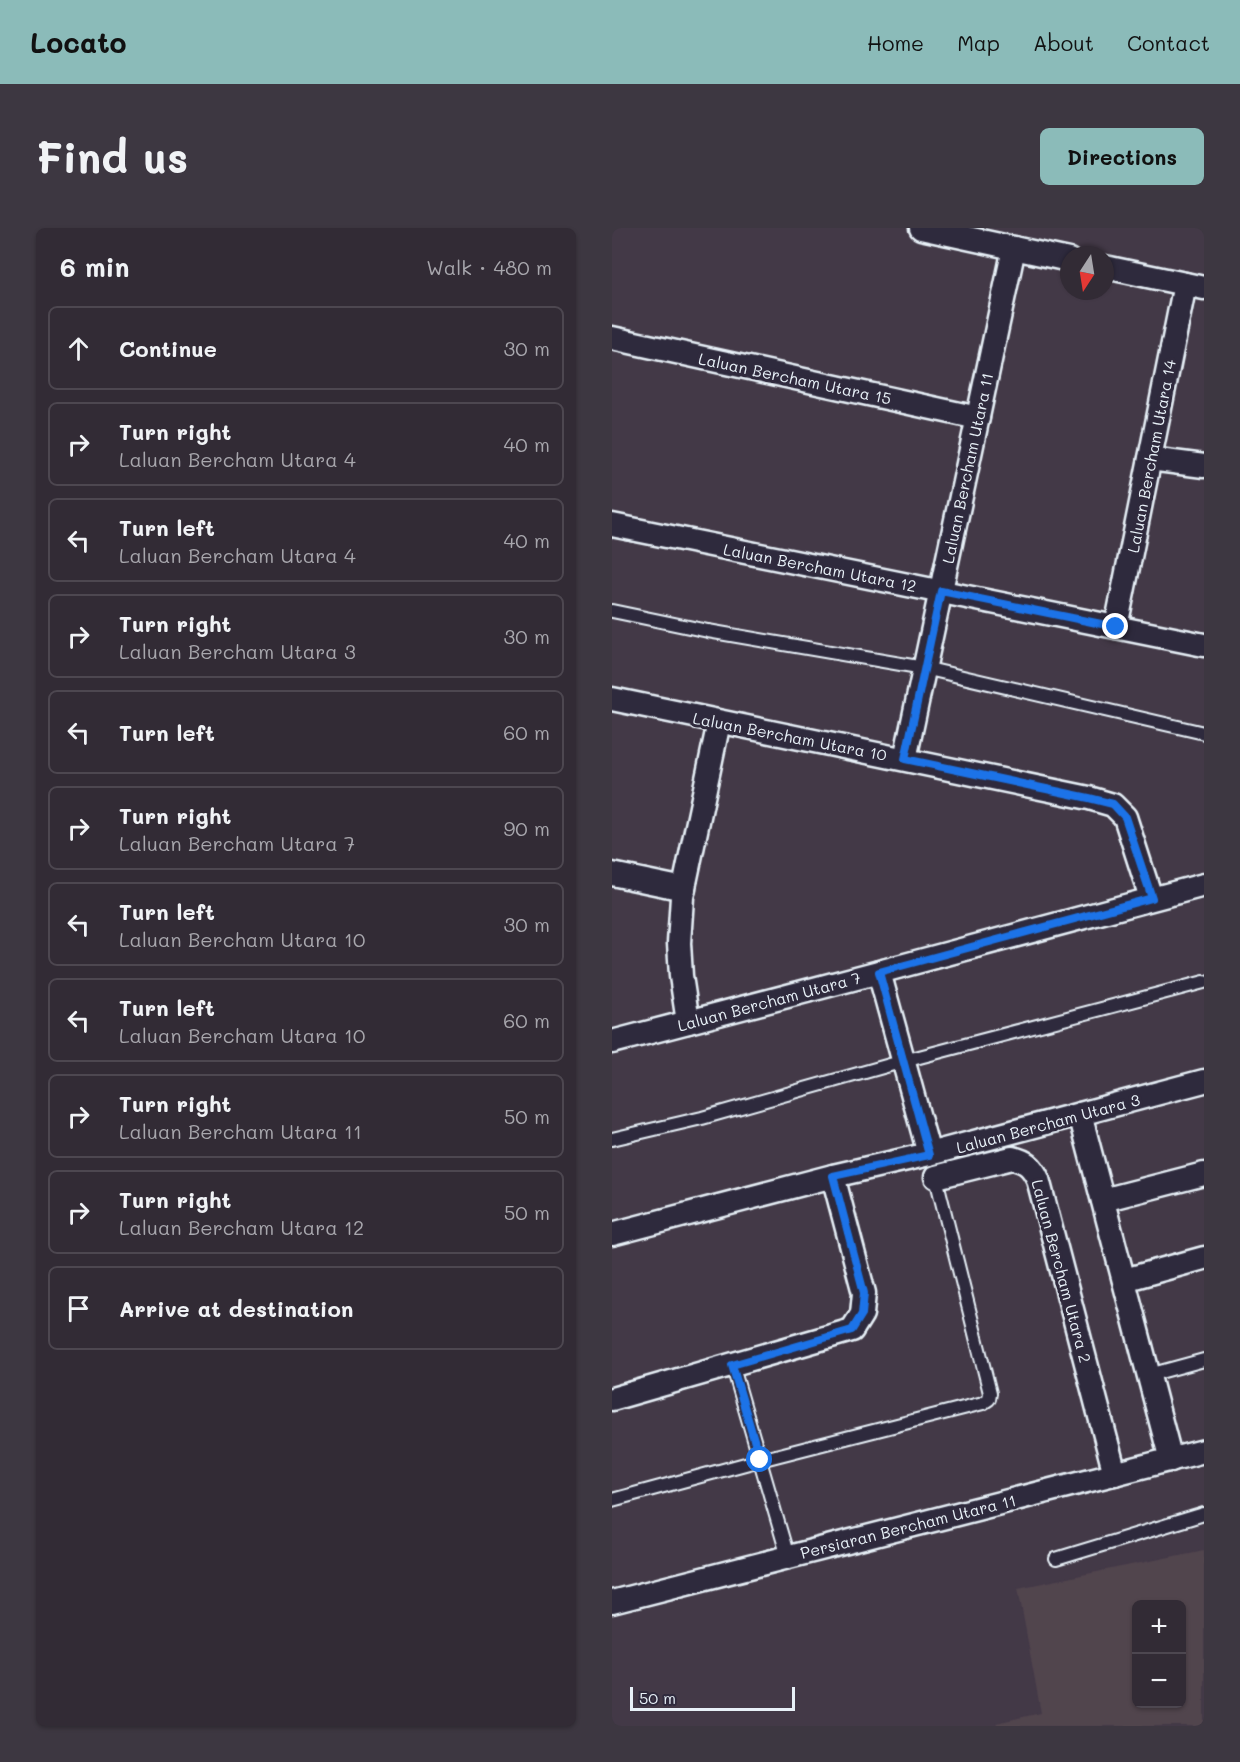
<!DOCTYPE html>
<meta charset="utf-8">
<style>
:root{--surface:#322b35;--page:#3d3741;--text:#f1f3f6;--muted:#a8a7ad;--line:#4d4750;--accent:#8bbbb9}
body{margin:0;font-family:Mali,sans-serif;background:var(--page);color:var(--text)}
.controls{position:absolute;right:18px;bottom:18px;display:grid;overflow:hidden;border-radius:9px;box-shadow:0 2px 4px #0004}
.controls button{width:54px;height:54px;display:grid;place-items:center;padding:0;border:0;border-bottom:2px solid var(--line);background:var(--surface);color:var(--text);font:30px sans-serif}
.compass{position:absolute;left:448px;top:18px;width:54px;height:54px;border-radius:50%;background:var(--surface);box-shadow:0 2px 4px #0004;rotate:192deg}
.scale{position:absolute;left:18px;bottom:15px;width:165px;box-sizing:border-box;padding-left:6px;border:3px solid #e8f1f8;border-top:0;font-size:16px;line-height:21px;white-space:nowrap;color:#e8f1f8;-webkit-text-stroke:4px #2f2a3d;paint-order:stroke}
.stop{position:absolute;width:18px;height:18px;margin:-14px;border:4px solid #1a73e8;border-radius:50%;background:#fff}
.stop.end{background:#1a73e8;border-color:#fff;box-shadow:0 2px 6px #0008}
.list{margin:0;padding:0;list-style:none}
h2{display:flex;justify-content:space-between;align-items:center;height:78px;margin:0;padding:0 24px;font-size:26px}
h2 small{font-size:20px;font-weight:400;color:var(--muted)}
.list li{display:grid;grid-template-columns:39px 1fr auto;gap:18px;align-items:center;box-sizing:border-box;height:84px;margin:0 12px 12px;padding:0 12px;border:2px solid var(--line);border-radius:9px}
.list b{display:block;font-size:22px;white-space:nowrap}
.list p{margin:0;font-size:20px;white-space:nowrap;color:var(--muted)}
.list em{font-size:20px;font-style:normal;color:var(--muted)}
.icon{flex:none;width:33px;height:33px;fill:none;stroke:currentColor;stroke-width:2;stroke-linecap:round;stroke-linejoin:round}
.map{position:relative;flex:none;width:592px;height:1498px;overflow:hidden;border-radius:9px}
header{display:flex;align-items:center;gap:36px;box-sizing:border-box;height:84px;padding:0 30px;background:var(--accent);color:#111}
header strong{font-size:28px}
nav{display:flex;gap:33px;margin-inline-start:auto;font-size:21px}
.intro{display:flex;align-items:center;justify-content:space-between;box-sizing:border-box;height:144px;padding:0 36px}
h1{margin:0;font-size:42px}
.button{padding:15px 27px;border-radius:9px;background:var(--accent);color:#111;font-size:21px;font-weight:700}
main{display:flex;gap:36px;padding:0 36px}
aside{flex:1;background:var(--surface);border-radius:9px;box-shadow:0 2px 4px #0004}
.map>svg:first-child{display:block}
.built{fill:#51444e;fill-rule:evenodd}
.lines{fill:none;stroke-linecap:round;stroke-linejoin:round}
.service-casing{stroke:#e8f1f8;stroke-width:16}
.minor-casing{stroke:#e8f1f8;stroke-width:27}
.service{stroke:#2f2a3d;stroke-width:12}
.minor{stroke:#2f2a3d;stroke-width:22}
.route{stroke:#1a73e8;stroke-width:8}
.labels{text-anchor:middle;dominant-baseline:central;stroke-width:6;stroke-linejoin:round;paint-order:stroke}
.street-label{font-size:16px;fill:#e8f1f8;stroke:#2f2a3d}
</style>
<header>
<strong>Locato</strong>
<nav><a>Home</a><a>Map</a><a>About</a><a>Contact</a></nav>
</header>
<div class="intro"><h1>Find us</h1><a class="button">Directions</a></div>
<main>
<aside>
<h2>6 min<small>Walk · 480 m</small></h2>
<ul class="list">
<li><svg class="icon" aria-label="ahead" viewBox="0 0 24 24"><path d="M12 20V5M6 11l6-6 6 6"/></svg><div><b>Continue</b></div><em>30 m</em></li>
<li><svg class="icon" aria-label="right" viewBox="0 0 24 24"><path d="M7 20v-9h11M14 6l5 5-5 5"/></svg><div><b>Turn right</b><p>Laluan Bercham Utara 4</p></div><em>40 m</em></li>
<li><svg class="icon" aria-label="left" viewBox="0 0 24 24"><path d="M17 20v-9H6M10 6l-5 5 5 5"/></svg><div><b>Turn left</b><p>Laluan Bercham Utara 4</p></div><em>40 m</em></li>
<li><svg class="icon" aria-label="right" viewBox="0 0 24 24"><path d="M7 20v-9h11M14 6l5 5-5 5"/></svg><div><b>Turn right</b><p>Laluan Bercham Utara 3</p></div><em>30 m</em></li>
<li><svg class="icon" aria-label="left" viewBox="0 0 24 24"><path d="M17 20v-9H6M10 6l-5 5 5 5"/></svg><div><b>Turn left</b></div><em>60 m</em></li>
<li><svg class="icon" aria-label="right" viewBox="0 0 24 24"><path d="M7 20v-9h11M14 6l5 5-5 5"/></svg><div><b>Turn right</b><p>Laluan Bercham Utara 7</p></div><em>90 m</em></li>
<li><svg class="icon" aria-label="left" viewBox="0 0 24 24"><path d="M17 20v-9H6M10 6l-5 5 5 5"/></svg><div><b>Turn left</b><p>Laluan Bercham Utara 10</p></div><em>30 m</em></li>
<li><svg class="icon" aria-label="left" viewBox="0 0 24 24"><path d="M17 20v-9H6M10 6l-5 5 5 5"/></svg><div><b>Turn left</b><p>Laluan Bercham Utara 10</p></div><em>60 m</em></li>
<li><svg class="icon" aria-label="right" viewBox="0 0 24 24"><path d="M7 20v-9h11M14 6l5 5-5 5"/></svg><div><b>Turn right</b><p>Laluan Bercham Utara 11</p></div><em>50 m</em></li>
<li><svg class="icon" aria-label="right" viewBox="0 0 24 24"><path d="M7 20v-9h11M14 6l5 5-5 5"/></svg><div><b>Turn right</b><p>Laluan Bercham Utara 12</p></div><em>50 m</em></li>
<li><svg class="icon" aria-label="arrive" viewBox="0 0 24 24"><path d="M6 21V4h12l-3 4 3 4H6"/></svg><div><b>Arrive at destination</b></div></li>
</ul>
</aside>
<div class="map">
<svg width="592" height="1498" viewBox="0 0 592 1498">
<rect width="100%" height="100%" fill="#433947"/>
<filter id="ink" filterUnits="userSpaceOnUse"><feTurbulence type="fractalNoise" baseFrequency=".0167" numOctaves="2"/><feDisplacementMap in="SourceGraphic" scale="12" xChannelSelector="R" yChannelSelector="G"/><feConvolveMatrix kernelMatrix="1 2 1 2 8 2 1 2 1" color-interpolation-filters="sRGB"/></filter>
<g filter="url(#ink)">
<!-- built -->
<path class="built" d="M592,1322V1498H385L384,1495L429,1485L406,1360ZM524,1376H570V1476H524Z"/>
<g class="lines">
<defs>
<g id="service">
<polyline points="0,383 96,403 312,440 592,505"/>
<polyline points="0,911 90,890 292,833 592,754"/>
<polyline points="120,1136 176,1329"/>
<polyline points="537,1147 592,1132"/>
<polyline points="0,1272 148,1232 371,1175 377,1171 378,1165 323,946"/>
<polyline points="444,1331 592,1286"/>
</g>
<g id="minor">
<polyline points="309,0 457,32"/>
<polyline points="493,39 592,60"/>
<polyline points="0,110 366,190"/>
<polyline points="538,231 592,238"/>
<polyline points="0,297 592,417"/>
<polyline points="504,399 573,56"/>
<polyline points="0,471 477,570 501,577 513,589 539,670"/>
<polyline points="293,531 402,20"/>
<polyline points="0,646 72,661"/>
<polyline points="267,744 317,926"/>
<polyline points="76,794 69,748 67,715 70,669 107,494"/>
<polyline points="0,814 267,744 592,657"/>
<polyline points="468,886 559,1232"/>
<path d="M324,949L400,930C414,933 420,938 426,951L503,1246"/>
<polyline points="491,972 592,946"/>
<polyline points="0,1006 221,948 317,926 592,853"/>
<polyline points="512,1052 592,1030"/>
<polyline points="0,1171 240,1102 250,1086 252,1065 221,948"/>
<polyline points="0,1374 592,1223"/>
</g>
</defs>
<!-- service casing -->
<use href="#service" class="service-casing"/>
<!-- minor casing -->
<use href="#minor" class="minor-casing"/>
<!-- service -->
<use href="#service" class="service"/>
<!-- minor -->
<use href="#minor" class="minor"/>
</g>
</g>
<g class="lines" filter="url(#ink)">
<!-- route -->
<polyline class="route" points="148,1232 120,1137 240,1102 250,1086 252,1065 221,948 317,927 267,744 540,670 513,589 501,576 477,570 293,531 329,363 504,399"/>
</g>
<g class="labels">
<!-- street labels -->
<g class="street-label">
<text transform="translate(183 150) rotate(12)">Laluan Bercham Utara 15</text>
<text transform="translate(539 228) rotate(-79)">Laluan Bercham Utara 14</text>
<text transform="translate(355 240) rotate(-78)">Laluan Bercham Utara 11</text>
<text transform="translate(208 339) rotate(11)">Laluan Bercham Utara 12</text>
<text transform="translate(178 508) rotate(11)">Laluan Bercham Utara 10</text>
<text transform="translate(157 773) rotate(-15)">Laluan Bercham Utara 7</text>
<text transform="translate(436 895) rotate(-15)">Laluan Bercham Utara 3</text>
<text transform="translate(450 1043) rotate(75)">Laluan Bercham Utara 2</text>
<text transform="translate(296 1298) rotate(-14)">Persiaran Bercham Utara 11</text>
</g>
</g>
</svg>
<div class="controls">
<button>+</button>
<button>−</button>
</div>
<svg class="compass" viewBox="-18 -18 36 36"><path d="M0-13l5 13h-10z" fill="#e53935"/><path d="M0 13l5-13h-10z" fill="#a8a7ad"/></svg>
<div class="scale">50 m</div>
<div class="stop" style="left:148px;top:1232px"></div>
<div class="stop end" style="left:504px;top:399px"></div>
</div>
</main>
